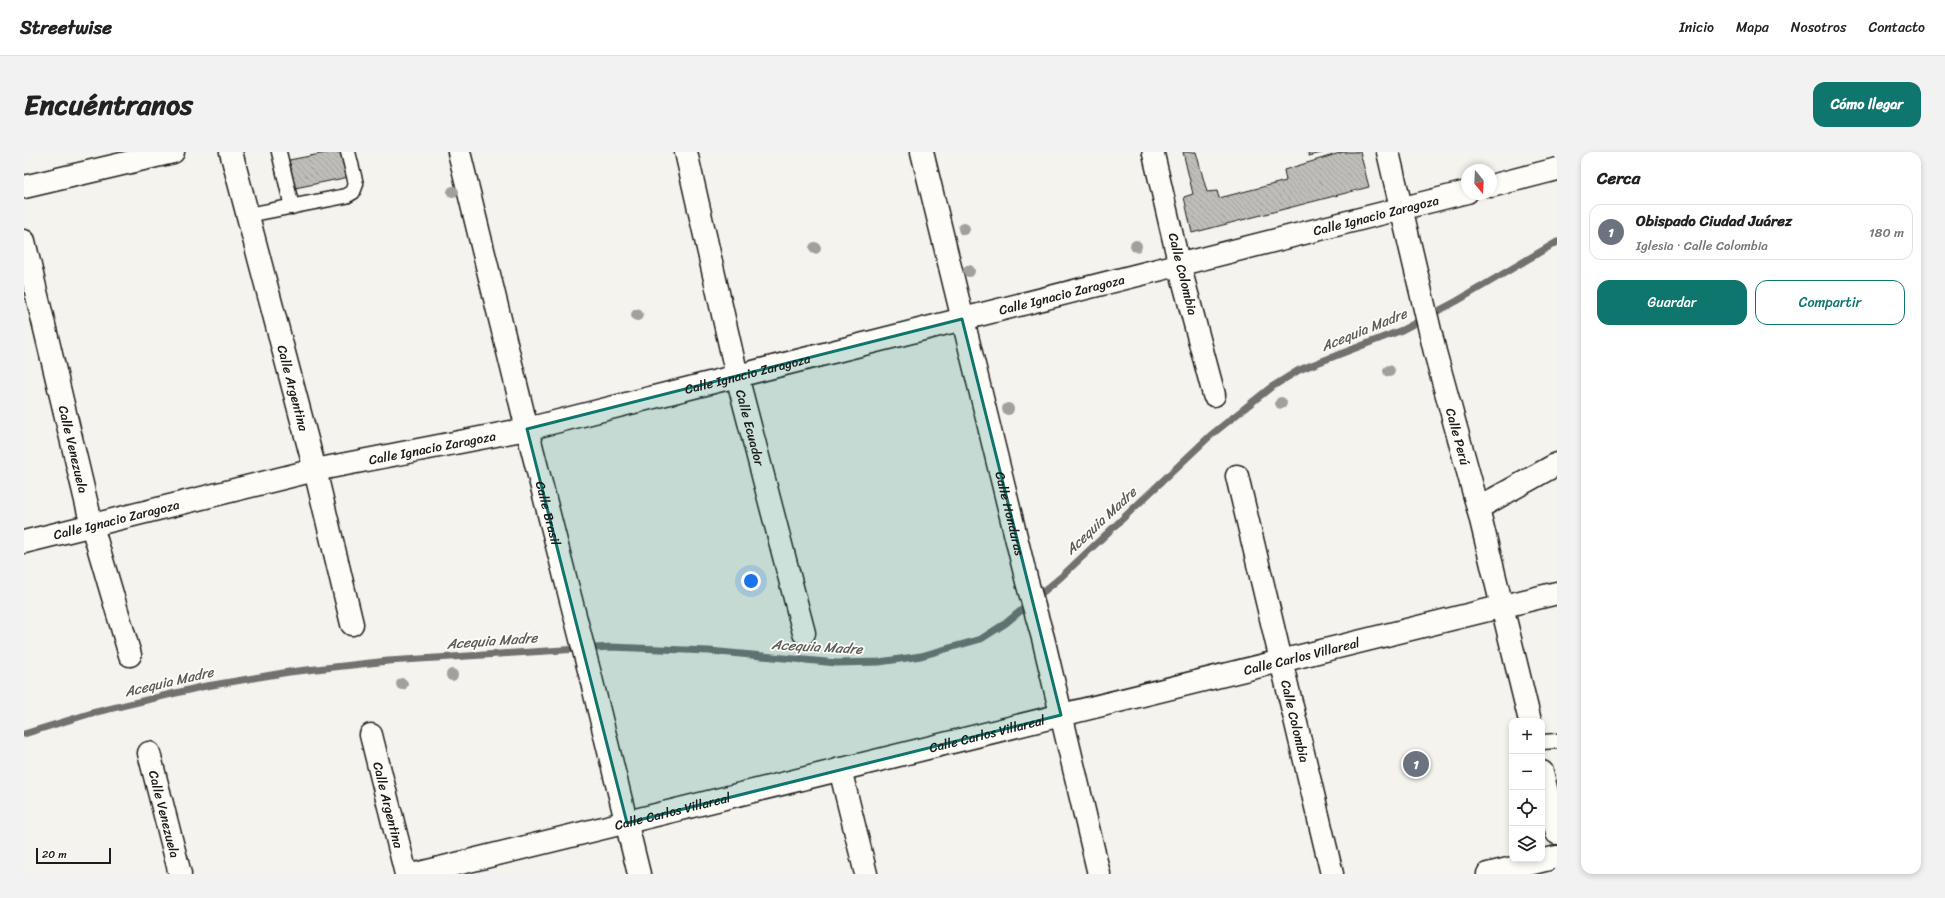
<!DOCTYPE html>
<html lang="es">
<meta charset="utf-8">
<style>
:root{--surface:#fff;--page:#f2f2f2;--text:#222;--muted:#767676;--line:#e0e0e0;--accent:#0f766e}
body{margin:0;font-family:Sriracha,sans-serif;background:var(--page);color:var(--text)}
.controls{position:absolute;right:12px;bottom:12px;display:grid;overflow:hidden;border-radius:8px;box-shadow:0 2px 6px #0003}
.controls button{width:36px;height:36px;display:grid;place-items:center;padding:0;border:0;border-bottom:1px solid var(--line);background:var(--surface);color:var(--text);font:20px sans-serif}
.compass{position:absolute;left:1437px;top:12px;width:36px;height:36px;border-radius:50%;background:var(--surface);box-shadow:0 2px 6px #0003;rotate:162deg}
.scale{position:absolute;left:12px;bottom:10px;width:75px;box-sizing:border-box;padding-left:4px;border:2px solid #1c1c1c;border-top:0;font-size:11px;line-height:14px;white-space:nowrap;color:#1c1c1c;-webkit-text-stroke:3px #fdfcf7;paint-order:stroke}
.you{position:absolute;left:727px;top:429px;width:14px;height:14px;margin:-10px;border:3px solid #fff;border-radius:50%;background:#1a73e8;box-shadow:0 0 0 6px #1a73e833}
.badge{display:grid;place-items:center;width:26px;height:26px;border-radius:50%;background:var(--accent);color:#fff;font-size:13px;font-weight:700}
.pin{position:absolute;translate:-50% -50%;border:2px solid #fff;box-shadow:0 1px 4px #0006}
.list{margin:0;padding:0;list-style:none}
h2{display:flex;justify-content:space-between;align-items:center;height:52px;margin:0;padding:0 16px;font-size:17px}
h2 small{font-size:13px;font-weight:400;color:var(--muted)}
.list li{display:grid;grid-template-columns:26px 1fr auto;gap:12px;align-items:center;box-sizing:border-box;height:56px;margin:0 8px 8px;padding:0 8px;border:1px solid var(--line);border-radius:12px}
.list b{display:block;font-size:15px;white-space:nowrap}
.list p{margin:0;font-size:13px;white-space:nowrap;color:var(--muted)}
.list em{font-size:13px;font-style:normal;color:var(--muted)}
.actions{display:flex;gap:8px;padding:12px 16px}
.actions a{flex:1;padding:9px 0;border:1px solid var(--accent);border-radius:12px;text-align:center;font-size:14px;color:var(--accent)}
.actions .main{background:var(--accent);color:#fff}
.icon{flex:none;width:22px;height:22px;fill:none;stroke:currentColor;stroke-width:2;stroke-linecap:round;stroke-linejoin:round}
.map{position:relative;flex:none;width:1533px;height:722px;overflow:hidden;border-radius:12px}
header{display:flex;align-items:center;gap:24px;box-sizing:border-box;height:56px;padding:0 20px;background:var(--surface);border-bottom:1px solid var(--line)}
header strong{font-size:19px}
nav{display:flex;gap:22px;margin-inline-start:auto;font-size:14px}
.intro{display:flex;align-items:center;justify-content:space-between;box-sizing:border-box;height:96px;padding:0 24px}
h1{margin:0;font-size:28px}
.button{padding:10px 18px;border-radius:12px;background:var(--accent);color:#fff;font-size:14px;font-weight:700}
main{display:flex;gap:24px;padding:0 24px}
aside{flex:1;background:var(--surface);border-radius:12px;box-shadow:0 2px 6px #0003}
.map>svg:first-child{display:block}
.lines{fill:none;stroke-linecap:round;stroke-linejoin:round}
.stream{stroke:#72716f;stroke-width:7}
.building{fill:url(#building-back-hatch);stroke:#1c1c1c}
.service-casing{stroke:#1c1c1c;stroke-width:17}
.pedestrian-casing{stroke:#1c1c1c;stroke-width:24}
.minor-casing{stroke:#1c1c1c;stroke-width:25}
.primary-casing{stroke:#1c1c1c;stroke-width:25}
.service{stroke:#fdfcf7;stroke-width:14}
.pedestrian{stroke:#fdfcf7;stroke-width:21}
.minor{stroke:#fdfcf7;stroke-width:22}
.primary{stroke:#fdfcf7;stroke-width:22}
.tree{fill:#a0a09d}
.marked{fill:#0f766e;fill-opacity:0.2;stroke:#0f766e;stroke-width:3;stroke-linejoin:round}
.labels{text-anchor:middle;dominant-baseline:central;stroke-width:3.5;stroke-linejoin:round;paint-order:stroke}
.street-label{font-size:13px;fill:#1c1c1c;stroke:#fdfcf7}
.water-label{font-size:14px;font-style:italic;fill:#5c5c5a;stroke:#fdfcf7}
</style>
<header>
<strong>Streetwise</strong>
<nav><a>Inicio</a><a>Mapa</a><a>Nosotros</a><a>Contacto</a></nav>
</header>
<div class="intro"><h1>Encuéntranos</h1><a class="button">Cómo llegar</a></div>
<main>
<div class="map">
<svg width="1533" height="722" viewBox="0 0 1533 722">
<defs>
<pattern id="building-back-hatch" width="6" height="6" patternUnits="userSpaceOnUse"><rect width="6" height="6" fill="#bebdba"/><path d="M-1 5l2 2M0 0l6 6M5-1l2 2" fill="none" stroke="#a3a29f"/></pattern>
</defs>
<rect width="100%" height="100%" fill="#f4f3ee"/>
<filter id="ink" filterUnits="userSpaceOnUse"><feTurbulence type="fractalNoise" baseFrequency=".025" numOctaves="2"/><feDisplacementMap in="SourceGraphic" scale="8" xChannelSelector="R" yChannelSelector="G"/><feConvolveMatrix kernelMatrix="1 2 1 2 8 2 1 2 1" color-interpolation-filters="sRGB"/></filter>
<g filter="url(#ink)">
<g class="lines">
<!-- stream -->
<polyline class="stream" points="0,582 68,561 177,535 265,520 364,509 587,495 685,499 813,511 855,510 897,504 957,487 982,471 1037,425 1187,283 1246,236 1275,218 1378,178 1433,149 1533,90"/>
</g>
<!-- building -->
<g class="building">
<polygon points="307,0 320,0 325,25 271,36 265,8"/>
<polygon points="1159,0 1172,0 1183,40 1193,39 1195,46 1262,29 1260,18 1319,0 1336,0 1345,35 1168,81 1160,45 1169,42"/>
<polygon points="1284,0 1302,0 1285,4"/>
</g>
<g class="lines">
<defs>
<g id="service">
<polyline points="255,0 268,55"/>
<polyline points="224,63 322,44 329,40 332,32 324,0"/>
<polyline points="1518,590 1533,589"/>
</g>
<polyline id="pedestrian" points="1129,0 1155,112"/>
<g id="minor">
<path id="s1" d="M207,0L291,318L328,472"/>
<path id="s2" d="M435,0L503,277L567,526L615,722"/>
<path id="s3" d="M662,0L713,224L780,481"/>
<path id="s4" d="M898,0L1003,430L1019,486L1075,722"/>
<path id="s5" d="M1364,0L1411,200L1454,356L1506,569"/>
<polyline points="1467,34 1533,17"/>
<path id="s6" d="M0,89L68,374L106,503"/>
<polyline points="1155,112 1190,243"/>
<path id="s7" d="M1213,324L1308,722"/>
<polyline points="1454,356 1533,312"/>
<path id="s8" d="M0,390L291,318L503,277L1443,40"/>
<path id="s9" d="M347,583L382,722"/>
<path id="s10" d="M125,601L156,722"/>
<polyline points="816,617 842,722"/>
<polyline points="1518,620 1533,681"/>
<path id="s11" d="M392,722L1533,441"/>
</g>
<g id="primary">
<polyline points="0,35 149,0"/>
<polyline points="1464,722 1533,705"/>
</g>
</defs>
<!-- service casing -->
<use href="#service" class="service-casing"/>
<!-- pedestrian casing -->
<use href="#pedestrian" class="pedestrian-casing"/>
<!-- minor casing -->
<use href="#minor" class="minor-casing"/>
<!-- primary casing -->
<use href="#primary" class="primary-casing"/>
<!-- service -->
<use href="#service" class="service"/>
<!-- pedestrian -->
<use href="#pedestrian" class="pedestrian"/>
<!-- minor -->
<use href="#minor" class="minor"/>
<!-- primary -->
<use href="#primary" class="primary"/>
</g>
<!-- trees -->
<g class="tree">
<circle cx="429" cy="40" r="6"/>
<circle cx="940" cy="77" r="6"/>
<circle cx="1112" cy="94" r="6"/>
<circle cx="791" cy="96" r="6"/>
<circle cx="945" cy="119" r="6"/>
<circle cx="613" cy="163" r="6"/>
<circle cx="1365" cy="219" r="6"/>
<circle cx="1257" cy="251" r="6"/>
<circle cx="984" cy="257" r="6"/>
<circle cx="428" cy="523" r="6"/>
<circle cx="378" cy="532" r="6"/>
</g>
</g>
<!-- marked area -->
<path class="marked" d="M938,167L1037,563L603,671L503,277Z"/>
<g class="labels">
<!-- street labels -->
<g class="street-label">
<text stroke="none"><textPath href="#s8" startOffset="1391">Calle Ignacio Zaragoza</textPath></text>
<text transform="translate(1159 122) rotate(76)">Calle Colombia</text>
<text stroke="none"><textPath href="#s8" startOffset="1067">Calle Ignacio Zaragoza</textPath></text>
<text stroke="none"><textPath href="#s8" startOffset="743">Calle Ignacio Zaragoza</textPath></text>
<text stroke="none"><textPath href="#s1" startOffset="244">Calle Argentina</textPath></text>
<text stroke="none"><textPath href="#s3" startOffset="283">Calle Ecuador</textPath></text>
<text stroke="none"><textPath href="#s5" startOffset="293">Calle Perú</textPath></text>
<text stroke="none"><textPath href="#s8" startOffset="419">Calle Ignacio Zaragoza</textPath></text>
<text stroke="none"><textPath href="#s6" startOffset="214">Calle Venezuela</textPath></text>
<text stroke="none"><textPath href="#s2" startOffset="372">Calle Brasil</textPath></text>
<text stroke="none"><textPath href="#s4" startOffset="372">Calle Honduras</textPath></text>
<text stroke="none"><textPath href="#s8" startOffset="95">Calle Ignacio Zaragoza</textPath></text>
<text stroke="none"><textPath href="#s11" startOffset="912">Calle Carlos Villareal</textPath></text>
<text stroke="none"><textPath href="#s7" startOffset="252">Calle Colombia</textPath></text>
<text stroke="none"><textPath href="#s11" startOffset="588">Calle Carlos Villareal</textPath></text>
<text stroke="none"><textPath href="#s9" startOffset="72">Calle Argentina</textPath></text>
<text stroke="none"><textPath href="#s11" startOffset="264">Calle Carlos Villareal</textPath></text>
<text stroke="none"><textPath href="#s10" startOffset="63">Calle Venezuela</textPath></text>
</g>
<!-- water labels -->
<g class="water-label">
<text transform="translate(1340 178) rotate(-22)">Acequia Madre</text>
<text transform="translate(1077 369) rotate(-43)">Acequia Madre</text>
<text transform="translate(468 489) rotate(-4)">Acequia Madre</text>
<text transform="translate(793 495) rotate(3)">Acequia Madre</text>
<text transform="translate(145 530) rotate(-13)">Acequia Madre</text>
</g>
</g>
</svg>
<div class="controls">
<button>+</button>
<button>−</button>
<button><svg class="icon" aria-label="locate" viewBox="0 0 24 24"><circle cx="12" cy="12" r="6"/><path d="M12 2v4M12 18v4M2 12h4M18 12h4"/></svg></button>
<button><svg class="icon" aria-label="layers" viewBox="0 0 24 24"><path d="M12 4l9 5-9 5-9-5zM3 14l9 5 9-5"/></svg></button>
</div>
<svg class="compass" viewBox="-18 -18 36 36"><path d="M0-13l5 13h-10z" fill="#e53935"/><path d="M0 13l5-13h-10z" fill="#767676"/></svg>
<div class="scale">20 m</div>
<div class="you"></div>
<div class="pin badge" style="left:1392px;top:612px;background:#6b7280">1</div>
</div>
<aside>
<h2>Cerca<small></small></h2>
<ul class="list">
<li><span class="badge" style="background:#6b7280">1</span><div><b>Obispado Ciudad Juárez</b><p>Iglesia · Calle Colombia</p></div><em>180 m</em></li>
</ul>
<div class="actions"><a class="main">Guardar</a><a>Compartir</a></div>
</aside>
</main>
